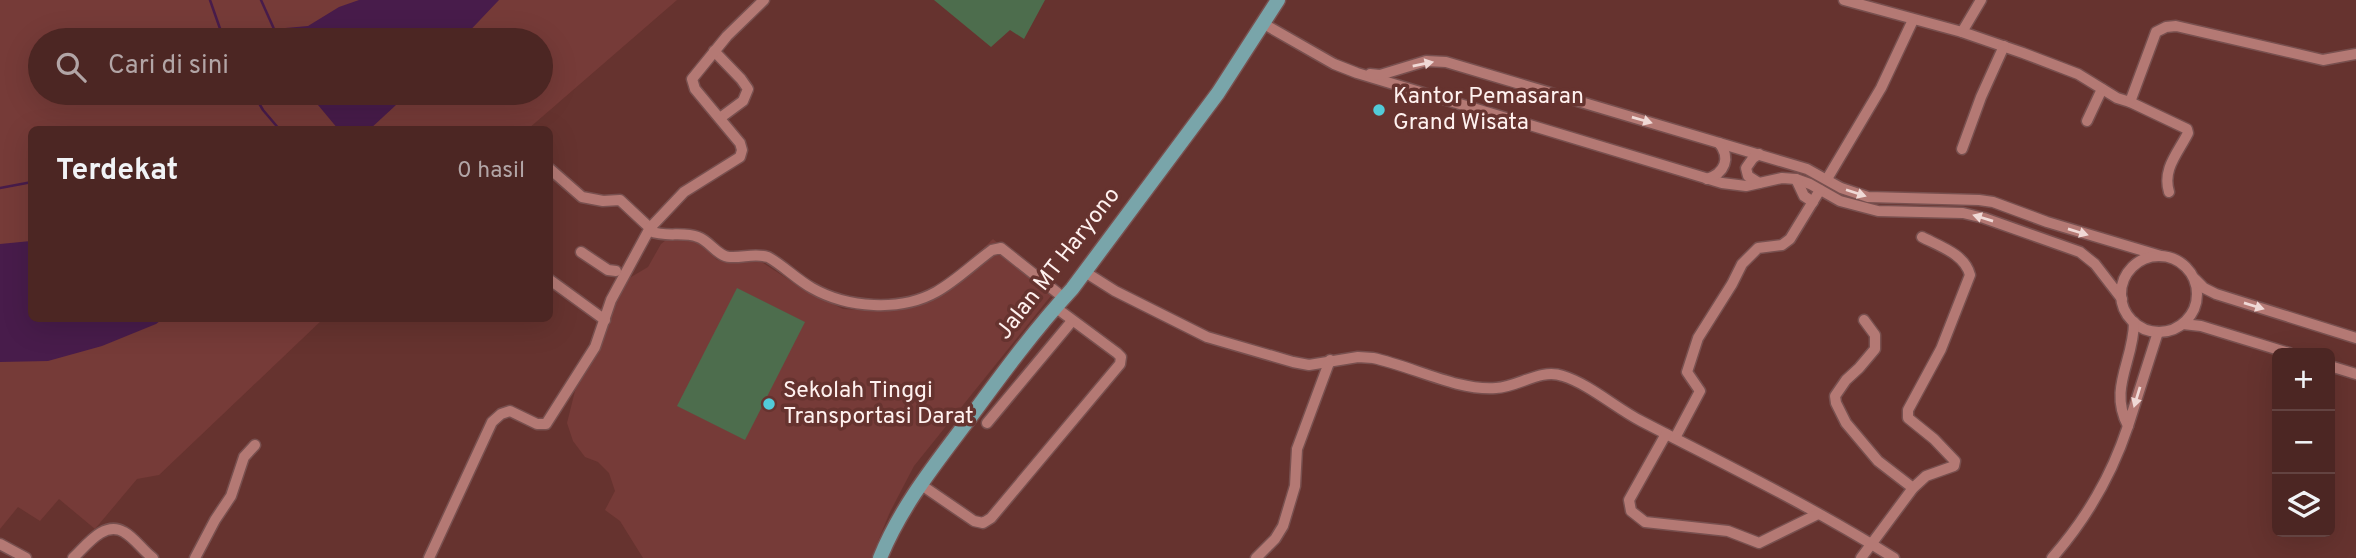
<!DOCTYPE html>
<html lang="id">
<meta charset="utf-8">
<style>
:root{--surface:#4c2623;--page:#532e2b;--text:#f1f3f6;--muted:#b2a5a6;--line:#634341}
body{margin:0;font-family:Overpass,sans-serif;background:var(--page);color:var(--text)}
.controls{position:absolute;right:21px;bottom:21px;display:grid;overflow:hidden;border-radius:10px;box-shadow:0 7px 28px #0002}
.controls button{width:63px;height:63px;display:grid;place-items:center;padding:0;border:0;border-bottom:2px solid var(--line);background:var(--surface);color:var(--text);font:35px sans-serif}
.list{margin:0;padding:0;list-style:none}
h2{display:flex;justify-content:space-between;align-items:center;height:91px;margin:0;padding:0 28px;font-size:30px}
h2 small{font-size:23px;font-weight:400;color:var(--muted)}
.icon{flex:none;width:38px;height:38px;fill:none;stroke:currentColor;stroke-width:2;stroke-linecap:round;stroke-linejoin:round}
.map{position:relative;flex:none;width:2356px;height:558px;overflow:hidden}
.search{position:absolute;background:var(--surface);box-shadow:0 7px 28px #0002;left:28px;top:28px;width:525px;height:77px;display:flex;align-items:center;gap:18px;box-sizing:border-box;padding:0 24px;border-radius:38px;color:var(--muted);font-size:26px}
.panel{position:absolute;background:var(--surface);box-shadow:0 7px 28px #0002;left:28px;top:126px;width:525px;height:196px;border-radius:10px}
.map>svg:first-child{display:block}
.built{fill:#763b38;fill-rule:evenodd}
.green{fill:#4d6d4d}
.water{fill:#481c4b}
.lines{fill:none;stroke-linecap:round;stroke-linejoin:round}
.stream{stroke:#481c4b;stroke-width:2.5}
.minor-casing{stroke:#78504f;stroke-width:13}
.major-casing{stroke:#78504f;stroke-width:17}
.minor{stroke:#b47974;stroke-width:10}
.major{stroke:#79a5aa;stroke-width:14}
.oneway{fill:#f0d9d6}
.poi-dot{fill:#52cbd8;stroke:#66332f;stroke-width:2.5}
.labels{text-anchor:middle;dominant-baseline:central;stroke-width:7;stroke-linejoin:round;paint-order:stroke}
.poi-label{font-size:23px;fill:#fff1ef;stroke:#66332f;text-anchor:start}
.street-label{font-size:23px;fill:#fff1ef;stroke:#66332f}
</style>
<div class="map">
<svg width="2356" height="558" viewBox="0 0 2356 558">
<rect width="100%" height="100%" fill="#66332f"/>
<!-- built -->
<g class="built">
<path d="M0,0H677L528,129L32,130V318L323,319L159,475L137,479L95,529L59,499L40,521L18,507L0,529ZM40,40H541V93H40Z"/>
<polygon points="670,237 701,242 717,260 760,261 803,289 843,309 879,311 933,288 964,267 993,239 1054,292 914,466 890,512 871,558 643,558 620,521 605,510 615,491 609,473 598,462 585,457 573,441 567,423 575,391 621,283 648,267 661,244"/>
</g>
<!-- green -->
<g class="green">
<polygon points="934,0 1045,0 1024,39 1010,30 991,47"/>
<polygon points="737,288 805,322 745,440 677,406"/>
</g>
<!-- water -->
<g class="water">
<polygon points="359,0 499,0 461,40 275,40 274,29 308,26 339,7"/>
<polygon points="308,93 409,93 369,130 338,129"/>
<polygon points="31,241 32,318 163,319 156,324 102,346 48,361 0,362 0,244"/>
</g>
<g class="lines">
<!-- stream -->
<g class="stream">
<polyline points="210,0 224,40"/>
<polyline points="261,0 274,29"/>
<polyline points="253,93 263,110 280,130"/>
<polyline points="0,188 32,182"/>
</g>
<defs>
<g id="minor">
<path d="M1844,0L1962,32L2023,53L2078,74L2117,98L2130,102L2187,129L2188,133C2178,153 2162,169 2169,192"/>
<polyline points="1264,24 1334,64 1357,73 1722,183 1746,186 1782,178 1796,179 1810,184 1840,201 1878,211 1963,213 1984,218 2080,252 2095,264 2122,299"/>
<polyline points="1962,32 1981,0"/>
<polyline points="714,51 741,79 748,89 743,101 720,118"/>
<polyline points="1370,74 1380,75 1426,61 1446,62 1807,169 1841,188 1868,197 1979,200 1993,202 2047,222 2161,256"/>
<polyline points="2130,102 2156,32 2166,27 2176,26 2323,60 2356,54"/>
<polyline points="2087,121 2102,89"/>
<polyline points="1962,149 1981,97 2004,46"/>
<polyline points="550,169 582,197 603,201 620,200 650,228"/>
<path d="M1707,179C1725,173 1731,158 1719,143"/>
<polyline points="1796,179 1804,196 1813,202"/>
<polyline points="1827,179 1881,88 1913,20"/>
<polyline points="1759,183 1748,176 1746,168 1753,158 1759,154"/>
<path d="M650,231C666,238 682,231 698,237C710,241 718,257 730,257C743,258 754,253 768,257C784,266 796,279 812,288C847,308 900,312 936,292C956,281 974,263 992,250L1001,248L1064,298"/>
<polyline points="581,252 608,270 616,271"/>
<circle cx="2159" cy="294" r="38"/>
<path d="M1085,272L1115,291L1207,337L1293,362L1309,365L1358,357L1373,358C1412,366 1457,391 1496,388C1519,387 1540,368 1563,376C1589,384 1616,408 1641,421C1726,465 1813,507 1894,558"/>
<polyline points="2195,279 2204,288 2216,294 2356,338"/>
<polyline points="550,280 605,320"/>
<polyline points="1864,320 1875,335 1875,349 1859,368 1846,380 1835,396 1836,403 1846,423 1878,461 1913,488"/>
<path d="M2134,322C2134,361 2108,388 2128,426L2158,332"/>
<polyline points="2183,324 2201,326 2289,353"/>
<polyline points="2330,366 2356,374"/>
<polyline points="987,423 1072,321"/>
<polyline points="1666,434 1629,500 1631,511 1645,522 1728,531 1759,543 1818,514"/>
<polyline points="1675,438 1700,391 1687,372 1698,338 1732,284 1742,264 1758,248 1782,245 1790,239 1820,190"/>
<polyline points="920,484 974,521 983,523 991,518 1120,364 1121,357 1117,353 1055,307"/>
<polyline points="0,544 26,558"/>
<path d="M73,558C86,546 104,520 124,532C135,538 143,551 153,558"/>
<polyline points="195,558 215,520 231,496 244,457 255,445"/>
<polyline points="429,558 492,422 501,414 510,411 537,424 546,424 595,347 611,300 650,228 684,192 740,157 742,150 740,143 695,89 692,79 727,36 764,0"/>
<polyline points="1256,558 1275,539 1283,526 1295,486 1297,449 1330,360"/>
<path d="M1861,558L1913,488L1926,476L1954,466L1955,461L1934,439L1908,418V410L1941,349L1970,275C1965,254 1939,246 1922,237"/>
<path d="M2052,558C2087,518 2111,477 2128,426"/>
</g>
<path id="major" d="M880,558C901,506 936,463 969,419C1002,374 1035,329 1072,289L1218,93L1278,0"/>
</defs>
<!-- minor casing -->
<use href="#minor" class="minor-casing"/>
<!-- major casing -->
<use href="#major" class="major-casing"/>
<!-- minor -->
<use href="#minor" class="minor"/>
<!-- major -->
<use href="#major" class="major"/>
</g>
<!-- one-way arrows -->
<defs><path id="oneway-solid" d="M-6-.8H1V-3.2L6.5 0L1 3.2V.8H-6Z" transform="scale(1.75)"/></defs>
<g class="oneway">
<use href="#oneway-solid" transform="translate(1423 64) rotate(-11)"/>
<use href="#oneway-solid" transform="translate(1642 120) rotate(16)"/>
<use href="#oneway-solid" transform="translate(1856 193) rotate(18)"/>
<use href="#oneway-solid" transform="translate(1983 218) rotate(-163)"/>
<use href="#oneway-solid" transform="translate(2078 232) rotate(17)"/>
<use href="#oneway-solid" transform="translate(2254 306) rotate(17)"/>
<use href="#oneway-solid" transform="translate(2137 397) rotate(107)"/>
</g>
<!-- markers -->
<g class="poi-dot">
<circle cx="1379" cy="110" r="7"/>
<circle cx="769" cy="404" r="7"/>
</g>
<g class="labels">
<!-- poi labels -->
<g class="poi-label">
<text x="1393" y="97">Kantor Pemasaran<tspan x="1393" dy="26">Grand Wisata</tspan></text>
<text x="783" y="391">Sekolah Tinggi<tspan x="783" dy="26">Transportasi Darat</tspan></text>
</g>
<!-- street labels -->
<g class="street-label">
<text transform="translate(1059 264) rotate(-52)">Jalan MT Haryono</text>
</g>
</g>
</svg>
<div class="controls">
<button>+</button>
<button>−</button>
<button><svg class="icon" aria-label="layers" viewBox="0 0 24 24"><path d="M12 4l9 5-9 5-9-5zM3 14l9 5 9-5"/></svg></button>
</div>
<div class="search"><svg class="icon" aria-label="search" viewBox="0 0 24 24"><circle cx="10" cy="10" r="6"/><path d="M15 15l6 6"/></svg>Cari di sini</div>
<section class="panel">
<h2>Terdekat<small>0 hasil</small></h2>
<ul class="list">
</ul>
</section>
</div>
